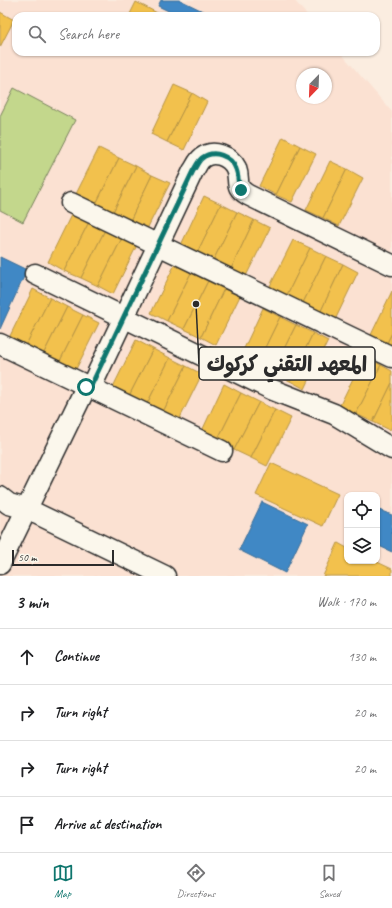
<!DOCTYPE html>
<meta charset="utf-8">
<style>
:root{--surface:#fff;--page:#f6f6f6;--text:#202124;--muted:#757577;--line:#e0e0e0;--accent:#0f766e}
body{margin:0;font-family:Caveat,"Playpen Sans Arabic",sans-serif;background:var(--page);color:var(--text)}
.controls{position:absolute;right:12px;bottom:12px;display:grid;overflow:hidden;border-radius:8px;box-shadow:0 1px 3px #0004}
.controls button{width:36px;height:36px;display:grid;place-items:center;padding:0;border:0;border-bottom:1px solid var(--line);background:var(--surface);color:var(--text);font:20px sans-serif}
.compass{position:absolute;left:296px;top:68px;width:36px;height:36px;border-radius:50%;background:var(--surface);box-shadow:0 1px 3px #0004;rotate:203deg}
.scale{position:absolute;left:12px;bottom:10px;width:102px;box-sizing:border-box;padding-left:4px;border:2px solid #2b2b2b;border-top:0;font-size:11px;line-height:14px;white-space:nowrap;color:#2b2b2b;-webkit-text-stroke:3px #fbf7ec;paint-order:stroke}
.stop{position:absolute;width:12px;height:12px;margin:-9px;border:3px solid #0f766e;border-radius:50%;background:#fff}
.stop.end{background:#0f766e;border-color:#fff;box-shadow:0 1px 4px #0008}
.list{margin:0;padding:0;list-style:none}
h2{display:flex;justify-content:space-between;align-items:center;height:52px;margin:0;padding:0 16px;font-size:17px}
h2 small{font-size:13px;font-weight:400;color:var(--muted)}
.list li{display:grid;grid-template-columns:26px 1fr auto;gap:12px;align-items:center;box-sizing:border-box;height:56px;padding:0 16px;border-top:1px solid var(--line)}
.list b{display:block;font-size:15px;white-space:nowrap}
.list em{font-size:13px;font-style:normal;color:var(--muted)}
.icon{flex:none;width:22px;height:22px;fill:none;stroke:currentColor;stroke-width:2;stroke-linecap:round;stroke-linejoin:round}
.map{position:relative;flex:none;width:392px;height:576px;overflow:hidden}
.search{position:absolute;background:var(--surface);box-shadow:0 1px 3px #0004;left:12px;right:12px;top:12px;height:44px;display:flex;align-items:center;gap:10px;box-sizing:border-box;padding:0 14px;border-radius:12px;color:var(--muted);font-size:15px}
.sheet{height:276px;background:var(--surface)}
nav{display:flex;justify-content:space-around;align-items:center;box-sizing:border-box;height:56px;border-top:1px solid var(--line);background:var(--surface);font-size:11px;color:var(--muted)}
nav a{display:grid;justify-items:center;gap:2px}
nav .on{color:var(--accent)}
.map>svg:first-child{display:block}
.built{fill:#fbe1d2;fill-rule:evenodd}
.green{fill:#c3d78c;stroke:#77815c}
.homes{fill:#f2c14e;stroke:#b69444}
.schools{fill:#3f88c5;stroke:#396c97}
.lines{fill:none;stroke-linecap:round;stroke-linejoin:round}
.minor-casing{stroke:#2b2b2b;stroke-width:23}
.minor{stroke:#fbf7ec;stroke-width:20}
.route{stroke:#0f766e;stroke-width:5}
.leader{fill:none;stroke:#2b2b2b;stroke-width:1.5}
.callout-dot{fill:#2b2b2b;stroke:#fbf7ec;stroke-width:1.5}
.callout{fill:#fbf7ec;stroke:#2b2b2b;stroke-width:1.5}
.callout-label{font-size:21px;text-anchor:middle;font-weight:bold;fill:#2b2b2b}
</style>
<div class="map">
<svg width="392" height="576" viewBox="0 0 392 576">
<rect width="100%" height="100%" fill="#fbede0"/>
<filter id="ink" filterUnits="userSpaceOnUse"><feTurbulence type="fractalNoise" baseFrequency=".025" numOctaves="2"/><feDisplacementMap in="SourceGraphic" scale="8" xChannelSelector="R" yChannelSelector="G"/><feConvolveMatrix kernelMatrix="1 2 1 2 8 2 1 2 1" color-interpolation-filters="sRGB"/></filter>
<g filter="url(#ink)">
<!-- built -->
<path class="built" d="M0,0H294L308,16H16V52H340L392,112V576H0ZM302,74H326V98H302ZM347,495H377V561H347Z"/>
<!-- green -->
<polygon class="green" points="14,88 75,120 23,222 0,210 0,116"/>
<!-- homes -->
<g class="homes">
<polygon points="136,2 163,16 129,16"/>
<polygon points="0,12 14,20 0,47"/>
<polygon points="174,85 192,93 167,142 151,134"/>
<polygon points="192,93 207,102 184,150 167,142"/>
<polygon points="283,137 300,146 276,195 259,186"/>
<polygon points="300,146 316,154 292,202 276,195"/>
<polygon points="99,148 119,158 95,206 75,196"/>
<polygon points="119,158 136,166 112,214 95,206"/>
<polygon points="330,161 347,169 323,218 306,210"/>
<polygon points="136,166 152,175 129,223 112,214"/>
<polygon points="347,169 363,178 339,226 323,218"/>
<polygon points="152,175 170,183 146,231 129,223"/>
<polygon points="204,196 221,204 197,253 181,245"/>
<polygon points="221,204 237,212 213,261 197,253"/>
<polygon points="237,212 254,220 231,269 213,261"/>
<polygon points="72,213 89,222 64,271 48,262"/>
<polygon points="254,220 270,228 246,276 231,269"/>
<polygon points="89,222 105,230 81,278 64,271"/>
<polygon points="105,230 122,238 98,286 81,278"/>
<polygon points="122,238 137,245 113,294 98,286"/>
<polygon points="293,240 310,248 286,297 269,288"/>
<polygon points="310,248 326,256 302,305 286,297"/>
<polygon points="326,256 343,264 320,313 302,305"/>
<polygon points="175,264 191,273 167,321 151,313"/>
<polygon points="343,264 358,272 335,320 320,313"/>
<polygon points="191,273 208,281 184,329 167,321"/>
<polygon points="208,281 224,289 201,337 184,329"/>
<polygon points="33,289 50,298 25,347 9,338"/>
<polygon points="224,289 240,296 216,345 201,337"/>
<polygon points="392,291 392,333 386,345 370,337"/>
<polygon points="50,298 67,307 43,355 25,347"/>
<polygon points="67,307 83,315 59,363 43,355"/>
<polygon points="263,308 280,317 256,366 240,357"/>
<polygon points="83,315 99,323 75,371 59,363"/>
<polygon points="280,317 296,325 272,373 256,366"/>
<polygon points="296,325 313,333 290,381 272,373"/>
<polygon points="313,333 328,341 305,389 290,381"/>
<polygon points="392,333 392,348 386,345"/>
<polygon points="136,340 153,349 128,398 112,389"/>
<polygon points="153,349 170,358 146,406 128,398"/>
<polygon points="364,356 381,365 356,414 340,405"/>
<polygon points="170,358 186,366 162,414 146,406"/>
<polygon points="381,365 392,371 392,383 373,422 356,414"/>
<polygon points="186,366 202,374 178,422 162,414"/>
<polygon points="392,383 392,426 390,430 373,422"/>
<polygon points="224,384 241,393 217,441 201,433"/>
<polygon points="241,393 259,402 234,450 217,441"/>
<polygon points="259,402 275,410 251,458 234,450"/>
<polygon points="275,410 291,418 267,466 251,458"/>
<polygon points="271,463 338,494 323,526 256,495"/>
<polygon points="338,543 347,548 347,561 375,561 392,569 392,576 323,576"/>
</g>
<!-- schools -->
<g class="schools">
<polygon points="161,0 180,0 213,16 179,16 158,6"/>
<polygon points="0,257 27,270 0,329"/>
<polygon points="262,502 308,524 285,573 239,550"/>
<polygon points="379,510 392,515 392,552 377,545 377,515"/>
</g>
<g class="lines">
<defs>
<g id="minor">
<polyline points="71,203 392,357"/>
<polyline points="35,274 273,390 334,414 392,449"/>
<polyline points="0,344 222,451"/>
<path d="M90,389L193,171C196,167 198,161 202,158C213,149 230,156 236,168C241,182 233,186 248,195L392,265"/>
<polyline points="0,497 9,504 27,509 165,576"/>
<polyline points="0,564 86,387"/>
</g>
</defs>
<!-- minor casing -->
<use href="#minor" class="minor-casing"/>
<!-- minor -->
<use href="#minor" class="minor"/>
</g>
</g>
<g class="lines" filter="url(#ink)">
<!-- route -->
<path class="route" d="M86,387L90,388L193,171C196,167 198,161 202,158C214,149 231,156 236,169C239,176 237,183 241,190"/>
</g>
<!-- callouts -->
<path class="leader" d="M196 304L199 364"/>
<circle class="callout-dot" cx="196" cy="304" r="4"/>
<rect class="callout" x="199" y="347" width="176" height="33" rx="4"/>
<g class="callout-label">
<text x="287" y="371">المعهد التقني كركوك</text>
</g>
</svg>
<div class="controls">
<button><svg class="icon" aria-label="locate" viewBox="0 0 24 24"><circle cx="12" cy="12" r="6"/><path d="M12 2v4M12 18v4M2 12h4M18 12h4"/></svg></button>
<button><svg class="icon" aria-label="layers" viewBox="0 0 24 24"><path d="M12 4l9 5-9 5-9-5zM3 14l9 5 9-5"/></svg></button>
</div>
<svg class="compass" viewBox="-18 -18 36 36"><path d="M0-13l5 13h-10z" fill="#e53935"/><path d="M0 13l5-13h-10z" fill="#757577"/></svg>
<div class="scale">50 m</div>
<div class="stop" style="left:86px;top:387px"></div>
<div class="stop end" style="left:241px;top:190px"></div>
<div class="search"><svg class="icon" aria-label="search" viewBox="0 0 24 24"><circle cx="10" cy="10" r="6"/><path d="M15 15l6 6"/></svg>Search here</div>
</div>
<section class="sheet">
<h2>3 min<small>Walk · 170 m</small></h2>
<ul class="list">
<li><svg class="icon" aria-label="ahead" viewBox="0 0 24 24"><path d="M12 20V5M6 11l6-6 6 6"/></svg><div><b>Continue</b></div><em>130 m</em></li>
<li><svg class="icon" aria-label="right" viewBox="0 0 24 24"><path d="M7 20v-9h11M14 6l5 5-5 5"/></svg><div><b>Turn right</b></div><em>20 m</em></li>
<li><svg class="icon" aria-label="right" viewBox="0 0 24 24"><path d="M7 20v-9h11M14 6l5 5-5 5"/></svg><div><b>Turn right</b></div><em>20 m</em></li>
<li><svg class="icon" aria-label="arrive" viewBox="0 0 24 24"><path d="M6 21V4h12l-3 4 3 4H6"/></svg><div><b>Arrive at destination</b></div></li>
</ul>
</section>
<nav>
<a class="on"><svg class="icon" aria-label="map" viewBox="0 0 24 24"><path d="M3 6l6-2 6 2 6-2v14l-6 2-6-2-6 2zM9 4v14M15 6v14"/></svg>Map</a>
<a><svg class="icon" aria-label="directions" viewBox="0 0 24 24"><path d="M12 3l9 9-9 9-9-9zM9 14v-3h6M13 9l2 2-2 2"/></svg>Directions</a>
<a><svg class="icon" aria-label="saved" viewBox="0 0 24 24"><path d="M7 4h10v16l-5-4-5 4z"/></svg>Saved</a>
</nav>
